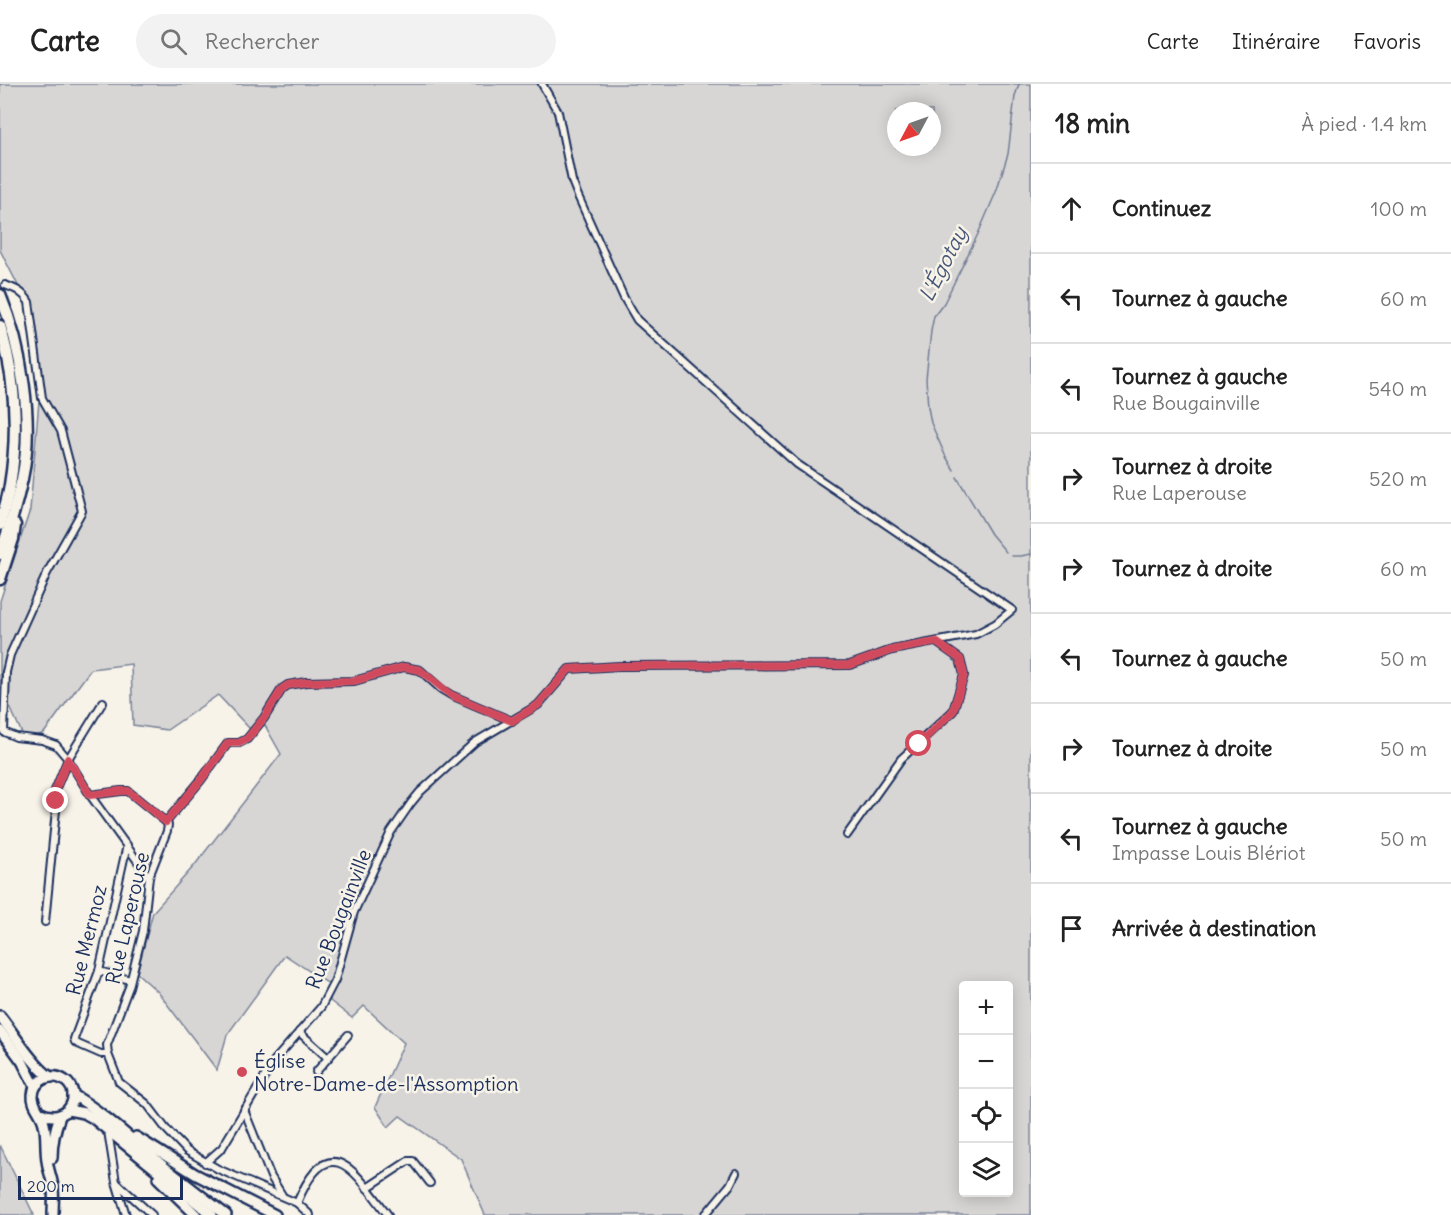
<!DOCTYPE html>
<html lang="fr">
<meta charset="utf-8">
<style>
:root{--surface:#fff;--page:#f2f2f2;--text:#222;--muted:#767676;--line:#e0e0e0}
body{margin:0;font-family:Delius,sans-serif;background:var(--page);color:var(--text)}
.controls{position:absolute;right:18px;bottom:18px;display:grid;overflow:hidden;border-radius:6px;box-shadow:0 3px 15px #0003}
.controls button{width:54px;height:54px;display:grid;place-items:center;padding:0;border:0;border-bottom:2px solid var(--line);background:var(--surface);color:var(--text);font:30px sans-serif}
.compass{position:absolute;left:887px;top:18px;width:54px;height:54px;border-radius:50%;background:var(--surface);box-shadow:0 3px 15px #0003;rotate:229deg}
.scale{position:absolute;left:18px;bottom:15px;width:165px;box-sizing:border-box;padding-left:6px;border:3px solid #1b2f5e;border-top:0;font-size:16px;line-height:21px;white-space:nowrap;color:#1b2f5e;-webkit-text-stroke:4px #f7f3e8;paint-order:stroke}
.stop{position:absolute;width:18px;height:18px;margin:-14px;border:4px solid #d1495b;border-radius:50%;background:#fff}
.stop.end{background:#d1495b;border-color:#fff;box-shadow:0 2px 6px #0008}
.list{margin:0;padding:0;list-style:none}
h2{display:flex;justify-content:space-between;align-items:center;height:78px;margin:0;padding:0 24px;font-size:26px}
h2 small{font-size:20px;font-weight:400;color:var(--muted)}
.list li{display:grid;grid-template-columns:39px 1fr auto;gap:18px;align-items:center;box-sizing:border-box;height:90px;padding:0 24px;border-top:2px solid var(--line)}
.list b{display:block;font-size:22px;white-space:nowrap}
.list p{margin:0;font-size:20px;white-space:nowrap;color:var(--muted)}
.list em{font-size:20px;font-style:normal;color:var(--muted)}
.icon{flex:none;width:33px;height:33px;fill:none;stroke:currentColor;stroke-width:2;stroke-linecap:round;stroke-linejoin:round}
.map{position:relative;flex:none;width:1031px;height:1131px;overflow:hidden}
header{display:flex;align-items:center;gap:36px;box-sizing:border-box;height:84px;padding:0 30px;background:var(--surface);border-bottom:2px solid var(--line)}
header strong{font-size:28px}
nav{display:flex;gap:33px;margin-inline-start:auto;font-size:21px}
.search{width:420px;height:54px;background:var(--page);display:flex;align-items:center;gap:15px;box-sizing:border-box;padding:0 21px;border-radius:33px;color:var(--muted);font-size:22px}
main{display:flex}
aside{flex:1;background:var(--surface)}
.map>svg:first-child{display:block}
.green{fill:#d7d6d4;stroke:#798299;stroke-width:1.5;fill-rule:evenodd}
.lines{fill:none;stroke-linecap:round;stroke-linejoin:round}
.stream{stroke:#727c95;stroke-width:1.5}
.minor-casing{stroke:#1b2f5e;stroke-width:10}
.secondary-casing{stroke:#1b2f5e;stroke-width:14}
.trunk-casing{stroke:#1b2f5e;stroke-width:15}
.minor{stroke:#f7f3e8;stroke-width:6}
.secondary{stroke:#f7f3e8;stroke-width:9}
.trunk{stroke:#f7f3e8;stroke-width:10}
.route{stroke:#d1495b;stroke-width:8}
.poi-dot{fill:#d1495b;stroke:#f7f3e8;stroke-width:2}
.labels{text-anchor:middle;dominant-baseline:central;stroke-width:5;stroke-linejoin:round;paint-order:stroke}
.street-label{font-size:20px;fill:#1b2f5e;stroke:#f7f3e8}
.poi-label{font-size:20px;fill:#1b2f5e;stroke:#f7f3e8;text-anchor:start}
.water-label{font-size:21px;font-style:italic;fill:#465679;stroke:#f7f3e8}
</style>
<header>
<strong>Carte</strong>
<div class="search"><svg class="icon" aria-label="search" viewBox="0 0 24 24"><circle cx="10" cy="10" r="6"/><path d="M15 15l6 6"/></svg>Rechercher</div>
<nav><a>Carte</a><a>Itinéraire</a><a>Favoris</a></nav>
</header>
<main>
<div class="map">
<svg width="1031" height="1131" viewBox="0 0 1031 1131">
<rect width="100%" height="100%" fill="#f7f3e8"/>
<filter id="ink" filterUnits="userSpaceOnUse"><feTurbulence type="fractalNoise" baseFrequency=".0167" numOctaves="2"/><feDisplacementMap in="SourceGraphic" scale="12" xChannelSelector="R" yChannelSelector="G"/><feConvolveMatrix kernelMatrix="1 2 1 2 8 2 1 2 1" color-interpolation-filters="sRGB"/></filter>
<g filter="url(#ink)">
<!-- green -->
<g class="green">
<path d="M0,0H1031V1131H485L461,1075L400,1032L388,1043L375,1023L404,959L364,922L352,934L330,917V901L285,871L227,951L217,986L158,908L137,889L153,828L194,782L281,670L263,638L250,645L218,611L167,646L133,641L131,580L91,585L44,649L25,656L0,601V517L30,426L40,304L29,223L0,166ZM896,27H932V63H896ZM964,902H1008V1108H964Z"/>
<polygon points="0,1061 34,1131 0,1131"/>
</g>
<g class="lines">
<!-- stream -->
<g class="stream">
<polyline points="954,386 945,371 931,339 928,323 926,295 931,247 934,232 944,219 978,150 996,108 1008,70 1015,12 1019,0"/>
<polyline points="957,393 991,450 1006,468"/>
<polyline points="1012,472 1021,472 1031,470"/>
</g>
<defs>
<g id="minor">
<path d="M5,201C16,205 23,208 29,218L42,314L61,347L82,427L47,489L10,571L6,588L4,648L16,653L42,656L56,661L68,675L90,711L149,793"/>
<polyline points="90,711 121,707 128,707 166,738"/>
<polyline points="847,751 901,675 953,627 964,591 960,575 936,558"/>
<polyline points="45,838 56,726 54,709 56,704 68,675 103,618"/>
<polyline points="99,887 130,896"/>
<polyline points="299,948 328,974"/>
<polyline points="108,970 101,970 78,960 75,958 74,955 99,887 127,761"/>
<polyline points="316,988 348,951"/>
<polyline points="244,1026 271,1093 282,1111"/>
<polyline points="108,1047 116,1098 126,1131"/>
<polyline points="205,1079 222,1064 274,977 321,923 335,896 354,828 391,748 411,719 420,708 475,658 538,621 569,585 620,582 850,581 892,566 976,550 995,540 1012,526 797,380 637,236 624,214 578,112 572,97 558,28 542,0"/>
<polyline points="117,1099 152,1131"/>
<polyline points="367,1104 408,1077 413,1077 430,1099"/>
<path d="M297,1119C329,1042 356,1089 388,1131"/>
<polyline points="310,1131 297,1119 218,1085 187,1067 166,1045 147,1020 119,998 108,970 107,961 129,903 143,847 149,793 167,747 168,741 166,738 201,696 228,659 239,659 247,655 264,634 282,605 288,601 306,598 354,597 404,583 420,586 441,605 451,611 512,637"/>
<polyline points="705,1131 730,1101 736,1089"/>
</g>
<g id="secondary">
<path d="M0,932C15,951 31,979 50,993"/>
<polyline points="0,947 22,977 35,1002"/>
<path d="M73,1011C101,1027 125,1050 150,1071C174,1092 201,1111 226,1131"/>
<polyline points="68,1026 84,1029 93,1034 212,1131"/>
<path d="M41,1029C67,1042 85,1010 64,996C51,988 34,996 33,1011C32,1022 42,1029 44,1040C47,1051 45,1064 47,1076C48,1086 52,1094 53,1103C54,1113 53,1122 53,1131"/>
<polyline points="136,1053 195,1090 275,1131"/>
<path d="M52,1074C52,1059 55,1045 60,1032"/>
<polyline points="158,1094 196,1131"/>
</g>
<g id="trunk">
<path d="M0,211C22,263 34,339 22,395C16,421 9,446 0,470"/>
<path d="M0,242C16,295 19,346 10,401C8,415 3,428 0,441"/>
<polyline points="0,495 13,455 15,441"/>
</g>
</defs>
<!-- minor casing -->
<use href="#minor" class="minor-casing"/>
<!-- secondary casing -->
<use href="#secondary" class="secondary-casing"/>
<!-- trunk casing -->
<use href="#trunk" class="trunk-casing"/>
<!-- minor -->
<use href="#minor" class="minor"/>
<!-- secondary -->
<use href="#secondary" class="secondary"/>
<!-- trunk -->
<use href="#trunk" class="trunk"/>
</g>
</g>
<g class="lines" filter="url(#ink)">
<!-- route -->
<polyline class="route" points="56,717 54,709 68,675 90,711 121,707 128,707 166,738 201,696 228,659 239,659 247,655 264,634 282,605 288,601 306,598 354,597 404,583 420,586 451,611 512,637 538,621 569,585 620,582 850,581 892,566 936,558 960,575 964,591 953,627 919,660"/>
</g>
<!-- markers -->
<circle class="poi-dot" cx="242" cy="988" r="6"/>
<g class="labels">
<!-- street labels -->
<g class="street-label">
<text transform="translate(127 834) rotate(-77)">Rue Laperouse</text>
<text transform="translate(338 835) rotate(-69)">Rue Bougainville</text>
<text transform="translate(86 856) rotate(-76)">Rue Mermoz</text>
</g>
<!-- poi labels -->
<g class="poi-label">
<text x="254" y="976">Église<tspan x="254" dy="23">Notre-Dame-de-l'Assomption</tspan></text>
</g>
<!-- water labels -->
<g class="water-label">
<text transform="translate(943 180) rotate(-63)">L'Égotay</text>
</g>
</g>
</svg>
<div class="controls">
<button>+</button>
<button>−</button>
<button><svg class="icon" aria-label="locate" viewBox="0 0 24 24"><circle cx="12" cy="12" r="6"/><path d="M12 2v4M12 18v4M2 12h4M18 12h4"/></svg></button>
<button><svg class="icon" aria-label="layers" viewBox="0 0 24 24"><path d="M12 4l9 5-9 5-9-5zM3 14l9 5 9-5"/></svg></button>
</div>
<svg class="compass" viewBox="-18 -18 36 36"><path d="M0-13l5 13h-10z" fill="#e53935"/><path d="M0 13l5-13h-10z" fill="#767676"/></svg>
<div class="scale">200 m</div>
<div class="stop" style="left:919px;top:660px"></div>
<div class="stop end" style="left:56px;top:717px"></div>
</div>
<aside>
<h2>18 min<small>À pied · 1.4 km</small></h2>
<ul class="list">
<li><svg class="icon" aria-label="ahead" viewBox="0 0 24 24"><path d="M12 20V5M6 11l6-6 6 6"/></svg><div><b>Continuez</b></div><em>100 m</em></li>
<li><svg class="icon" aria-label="left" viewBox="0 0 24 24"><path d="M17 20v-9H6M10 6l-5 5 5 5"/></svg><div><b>Tournez à gauche</b></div><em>60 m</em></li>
<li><svg class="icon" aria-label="left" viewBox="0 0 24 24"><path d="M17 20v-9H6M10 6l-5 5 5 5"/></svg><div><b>Tournez à gauche</b><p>Rue Bougainville</p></div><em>540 m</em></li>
<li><svg class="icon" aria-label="right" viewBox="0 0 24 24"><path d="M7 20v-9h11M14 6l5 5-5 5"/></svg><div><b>Tournez à droite</b><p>Rue Laperouse</p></div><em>520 m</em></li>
<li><svg class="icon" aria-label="right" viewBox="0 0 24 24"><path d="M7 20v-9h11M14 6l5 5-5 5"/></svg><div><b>Tournez à droite</b></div><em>60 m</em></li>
<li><svg class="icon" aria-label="left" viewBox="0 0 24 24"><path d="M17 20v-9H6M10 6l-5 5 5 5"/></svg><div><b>Tournez à gauche</b></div><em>50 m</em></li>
<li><svg class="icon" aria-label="right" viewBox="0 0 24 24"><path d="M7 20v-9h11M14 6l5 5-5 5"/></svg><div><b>Tournez à droite</b></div><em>50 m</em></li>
<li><svg class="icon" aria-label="left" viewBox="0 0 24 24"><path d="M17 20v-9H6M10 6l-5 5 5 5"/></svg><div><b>Tournez à gauche</b><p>Impasse Louis Blériot</p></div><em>50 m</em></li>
<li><svg class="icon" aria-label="arrive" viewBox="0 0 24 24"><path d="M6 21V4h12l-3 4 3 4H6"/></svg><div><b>Arrivée à destination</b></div></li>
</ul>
</aside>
</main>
